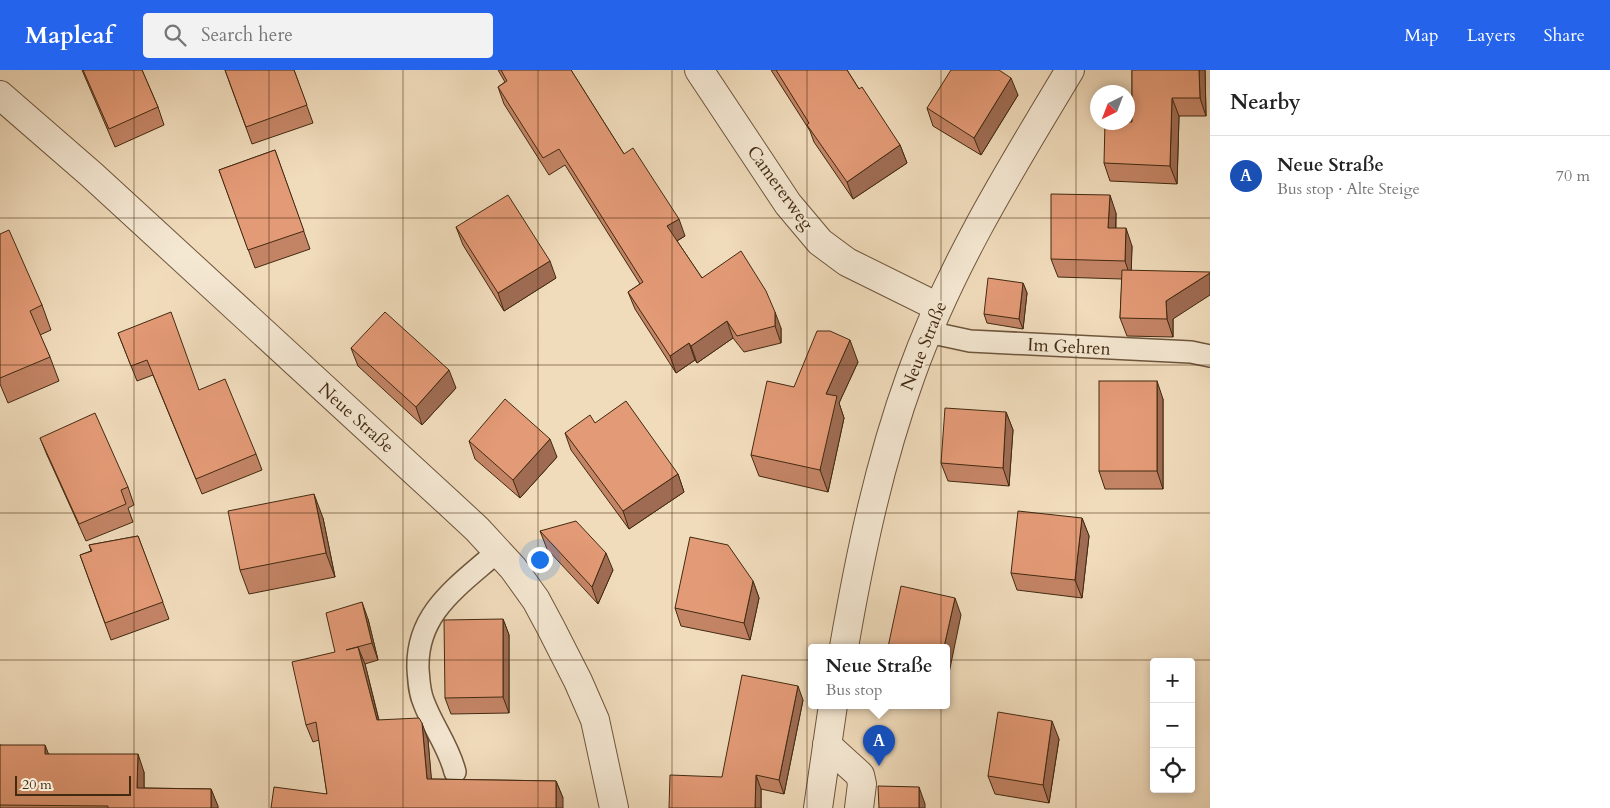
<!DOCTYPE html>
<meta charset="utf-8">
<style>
:root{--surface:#fff;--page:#f2f2f2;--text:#222;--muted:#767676;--line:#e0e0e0;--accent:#2563eb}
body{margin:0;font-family:Cardo,serif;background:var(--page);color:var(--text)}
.controls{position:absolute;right:15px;bottom:15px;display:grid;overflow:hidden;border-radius:5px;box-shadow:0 2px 8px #0003}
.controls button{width:45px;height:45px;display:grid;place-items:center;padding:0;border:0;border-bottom:1px solid var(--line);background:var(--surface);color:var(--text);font:25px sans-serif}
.compass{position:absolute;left:1090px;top:15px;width:45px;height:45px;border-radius:50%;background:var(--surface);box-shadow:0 2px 8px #0003;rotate:222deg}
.scale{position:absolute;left:15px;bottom:12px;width:116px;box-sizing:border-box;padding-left:5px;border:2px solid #422a11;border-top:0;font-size:14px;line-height:18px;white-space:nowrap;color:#422a11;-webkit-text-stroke:4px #f5e8d3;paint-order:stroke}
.you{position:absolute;left:539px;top:489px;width:18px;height:18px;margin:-12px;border:4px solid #fff;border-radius:50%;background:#1a73e8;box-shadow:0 0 0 8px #1a73e833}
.badge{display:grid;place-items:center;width:32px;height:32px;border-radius:50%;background:var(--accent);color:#fff;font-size:16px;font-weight:700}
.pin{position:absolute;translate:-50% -41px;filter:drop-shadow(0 1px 2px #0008)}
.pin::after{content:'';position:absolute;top:26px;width:18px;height:15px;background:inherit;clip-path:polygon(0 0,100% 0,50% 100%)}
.popup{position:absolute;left:808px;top:574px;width:142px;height:65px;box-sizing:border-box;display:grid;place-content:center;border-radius:5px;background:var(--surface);filter:drop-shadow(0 1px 4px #0005);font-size:16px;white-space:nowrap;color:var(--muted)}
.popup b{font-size:19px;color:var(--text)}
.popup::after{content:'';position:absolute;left:50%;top:100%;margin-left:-10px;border:10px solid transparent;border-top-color:var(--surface)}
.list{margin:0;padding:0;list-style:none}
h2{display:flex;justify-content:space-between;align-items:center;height:65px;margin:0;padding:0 20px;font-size:21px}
h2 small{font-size:16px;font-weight:400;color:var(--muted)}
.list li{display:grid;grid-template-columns:32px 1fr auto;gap:15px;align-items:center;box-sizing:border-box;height:80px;padding:0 20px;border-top:1px solid var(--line)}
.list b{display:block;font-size:19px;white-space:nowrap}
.list p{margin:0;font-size:16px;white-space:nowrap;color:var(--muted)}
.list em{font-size:16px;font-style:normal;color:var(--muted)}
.icon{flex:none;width:28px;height:28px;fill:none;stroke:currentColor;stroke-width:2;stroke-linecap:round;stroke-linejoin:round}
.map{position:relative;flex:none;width:1210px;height:738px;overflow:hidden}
header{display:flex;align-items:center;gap:30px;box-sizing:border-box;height:70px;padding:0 25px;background:var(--accent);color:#fff}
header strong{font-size:24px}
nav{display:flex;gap:28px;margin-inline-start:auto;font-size:18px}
.search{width:350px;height:45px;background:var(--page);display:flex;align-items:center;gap:12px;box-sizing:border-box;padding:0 18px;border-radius:5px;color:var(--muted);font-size:19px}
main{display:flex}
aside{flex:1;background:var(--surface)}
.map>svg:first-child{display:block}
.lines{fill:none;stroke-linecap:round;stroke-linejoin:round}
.service-casing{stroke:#6e563c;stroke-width:24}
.minor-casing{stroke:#6e563c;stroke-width:30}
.tertiary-casing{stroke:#6e563c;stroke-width:30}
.service{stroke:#f5e8d3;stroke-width:21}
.minor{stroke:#f5e8d3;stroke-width:28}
.tertiary{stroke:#f5e8d3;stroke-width:28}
.wall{fill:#c38465;stroke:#422a11}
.shaded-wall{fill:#9f6c53;stroke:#422a11}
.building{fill:#e39a76;stroke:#422a11}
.grid{fill:none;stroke:#422a11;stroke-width:1;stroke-opacity:0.55}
.labels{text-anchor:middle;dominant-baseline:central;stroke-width:5;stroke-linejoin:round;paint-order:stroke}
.street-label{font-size:18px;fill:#422a11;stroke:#f5e8d3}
</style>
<header>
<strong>Mapleaf</strong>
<div class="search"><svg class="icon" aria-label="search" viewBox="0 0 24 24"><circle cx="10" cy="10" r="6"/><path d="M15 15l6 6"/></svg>Search here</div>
<nav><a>Map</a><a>Layers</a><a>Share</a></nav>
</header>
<main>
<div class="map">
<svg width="1210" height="738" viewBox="0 0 1210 738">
<rect width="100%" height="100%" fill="#f0dbbb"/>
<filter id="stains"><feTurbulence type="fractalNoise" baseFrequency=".004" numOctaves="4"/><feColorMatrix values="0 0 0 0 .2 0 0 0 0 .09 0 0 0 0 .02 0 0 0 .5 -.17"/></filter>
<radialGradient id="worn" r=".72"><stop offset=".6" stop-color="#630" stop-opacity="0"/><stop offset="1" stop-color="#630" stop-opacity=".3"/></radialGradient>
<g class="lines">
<defs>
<g id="service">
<polyline points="928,262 970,271 1191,282 1210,286"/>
<path d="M455,702C449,677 433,657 424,633C419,622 419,611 418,599C416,542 459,516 498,481"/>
</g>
<g id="minor">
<polyline points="699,0 788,134 820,172 847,192 938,237"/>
<polyline points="827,675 860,705 862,714 859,738"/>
</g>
<g id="tertiary">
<polyline points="0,25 92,105 449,433 477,459 513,498 536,530 551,558 578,611 595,650 614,738"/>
<path d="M844,577C860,485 879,393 911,305C950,196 1011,98 1070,0"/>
<polyline points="818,738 833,635"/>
</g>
</defs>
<!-- service casing -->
<use href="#service" class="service-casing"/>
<!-- minor casing -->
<use href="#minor" class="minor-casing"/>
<!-- tertiary casing -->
<use href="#tertiary" class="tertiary-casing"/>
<!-- service -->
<use href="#service" class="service"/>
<!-- minor -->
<use href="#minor" class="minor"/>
<!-- tertiary -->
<use href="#tertiary" class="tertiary"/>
</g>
<!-- wall -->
<g class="wall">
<polygon points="82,0 142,0 158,37 164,55 115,77"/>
<polygon points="225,0 294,0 313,53 252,74"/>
<polygon points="498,0 571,0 624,84 685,166 677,171 702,208 781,258 781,273 744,282 733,268 697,293 695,290 676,303 635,239 628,222 640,214 565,95 549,105 504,34 498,17 505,12"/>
<polygon points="771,0 847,0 859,19 900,75 907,93 853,129 814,72 810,61"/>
<polygon points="1132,0 1205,0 1206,46 1179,46 1177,114 1110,111 1104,93 1132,52"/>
<polygon points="1018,25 981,85 933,56 927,38"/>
<polygon points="275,80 310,179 255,198 219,100"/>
<polygon points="1116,143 1116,158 1132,176 1131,200 1173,249 1173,267 1127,266 1120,248 1122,209 1058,207 1051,189"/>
<polygon points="456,157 556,208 504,241 463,175"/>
<polygon points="0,164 42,235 51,260 40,265 50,287 59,311 8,333 0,314"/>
<polygon points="1023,213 1027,223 1023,259 987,253 984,244"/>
<polygon points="118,263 199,320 256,384 262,400 202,424 153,305 137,311"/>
<polygon points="351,278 456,318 422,355 358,296"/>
<polygon points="858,292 839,333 844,348 828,422 759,406 751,385 794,317"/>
<polygon points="1163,329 1163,419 1105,419 1099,401"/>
<polygon points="1006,342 1013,360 1009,416 948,411 941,393"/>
<polygon points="595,353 678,404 684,422 629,459 571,380 565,363"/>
<polygon points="40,368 128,417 134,435 128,438 133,452 86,471 47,385"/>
<polygon points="469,371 557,387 520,428 475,389"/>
<polygon points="323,448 335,507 249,524 240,500"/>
<polygon points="1082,448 1089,466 1082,528 1017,520 1011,503"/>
<polygon points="540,461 613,500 598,534 547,479"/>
<polygon points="138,466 169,549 111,570 80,485 91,481 89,475"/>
<polygon points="753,511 759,528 750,570 681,556 675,538"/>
<polygon points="368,549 378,590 365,594 379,650 428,670 431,709 556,711 563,728 327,724 319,670 313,672 306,655"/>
<polygon points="503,549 509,565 509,643 451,644 445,628"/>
<polygon points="803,630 784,724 761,719 761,738 669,738 722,707"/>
<polygon points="1059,669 1049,733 995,724 988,706"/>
<polygon points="0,675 144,702 144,718 211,719 218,738 0,738"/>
</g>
<!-- shaded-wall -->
<g class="shaded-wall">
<polygon points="1199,0 1205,0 1206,46 1200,28"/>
<polygon points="1011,8 1018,25 981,85 974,68"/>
<polygon points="1172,28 1179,46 1177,114 1170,96"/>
<polygon points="900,75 907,93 853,129 847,112"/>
<polygon points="1110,125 1116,143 1115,176 1108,158"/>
<polygon points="679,149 685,166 673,173 667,156"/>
<polygon points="1126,158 1132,176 1131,209 1125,191"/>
<polygon points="550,191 556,208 504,241 498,223"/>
<polygon points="1210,203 1210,225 1173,249 1173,267 1167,249 1166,231"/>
<polygon points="1023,213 1027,223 1023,259 1019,249"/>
<polygon points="775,242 781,258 781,273 775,256"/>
<polygon points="727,251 733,268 697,293 691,276"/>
<polygon points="850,270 858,292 839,333 844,348 828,422 820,400 826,324"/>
<polygon points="689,273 695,290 676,303 670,286"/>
<polygon points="449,300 456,318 422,355 416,337"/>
<polygon points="1157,311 1163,329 1163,419 1157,401"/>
<polygon points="1006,342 1013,360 1009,416 1003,398"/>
<polygon points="550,369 557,387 520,428 513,410"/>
<polygon points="678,404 684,422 629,459 623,441"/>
<polygon points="314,424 323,448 335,507 326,483"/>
<polygon points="1082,448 1089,466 1082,528 1075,510"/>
<polygon points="606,483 613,500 598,534 592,517"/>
<polygon points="753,511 759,528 750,570 744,553"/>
<polygon points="955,528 961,545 948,608 946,604 946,577 944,577"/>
<polygon points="362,532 368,549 378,590 372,573"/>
<polygon points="503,549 509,565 509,643 503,627"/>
<polygon points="358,577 365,594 383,668 377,650"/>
<polygon points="798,616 803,630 784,724 779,710"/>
<polygon points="1052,651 1059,669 1049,733 1043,715"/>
<polygon points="422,653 428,670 433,726 427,709"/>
<polygon points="45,675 52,693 45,684"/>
<polygon points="138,684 144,702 144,736 137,718"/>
<polygon points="756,705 761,719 761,738 755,738"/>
<polygon points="556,711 563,728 563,738 556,738"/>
<polygon points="919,717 925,734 925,738 919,738"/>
<polygon points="211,719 218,736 218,738 211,738"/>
</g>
<!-- building -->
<g class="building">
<polygon points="83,0 142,0 158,37 109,59"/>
<polygon points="225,0 294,0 307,35 246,57"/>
<polygon points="501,0 571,0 624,84 633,78 679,149 667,156 702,208 741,181 766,221 775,242 775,256 737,266 727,251 691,276 689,273 670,286 628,222 643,212 559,79 543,88 498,17 507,11"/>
<polygon points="776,0 847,0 859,19 862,17 900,75 847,112 807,55 809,53"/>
<polygon points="951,0 999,0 1011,8 974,68 927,38"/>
<polygon points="1132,0 1199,0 1200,28 1172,28 1170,96 1104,93 1105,52 1132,52"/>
<polygon points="275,80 304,161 248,180 219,100"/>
<polygon points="1051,124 1110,125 1108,158 1126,158 1125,191 1051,189"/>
<polygon points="508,125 550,191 498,223 456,157"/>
<polygon points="9,160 42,235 30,241 50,287 0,308 0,164"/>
<polygon points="1122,200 1210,202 1210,203 1166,231 1167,249 1120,248"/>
<polygon points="988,208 1023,213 1019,249 984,244"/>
<polygon points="171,242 199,320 225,309 256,384 196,409 147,290 131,296 118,263"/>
<polygon points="385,242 449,300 416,337 351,278"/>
<polygon points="817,261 830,261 850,270 826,324 837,326 820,400 751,385 767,311 794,317"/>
<rect x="1099" y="311" width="58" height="90"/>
<polygon points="505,329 550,369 513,410 469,371"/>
<polygon points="626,331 678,404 623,441 565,363 590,345 595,353"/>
<polygon points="945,338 1006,342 1003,398 941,393"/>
<polygon points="95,343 128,417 121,420 126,434 79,454 40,368"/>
<polygon points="314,424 326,483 240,500 228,441"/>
<polygon points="1018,441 1082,448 1075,510 1011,503"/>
<polygon points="576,451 606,483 592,517 540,461"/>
<polygon points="138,466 163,532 105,553 80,485 92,481 89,475"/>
<polygon points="690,467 728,475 753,511 744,553 675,538"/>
<polygon points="901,516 955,528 944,577 888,577"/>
<polygon points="362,532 372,573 346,580 358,577 377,650 419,648 422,653 427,709 556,711 556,738 271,738 274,717 327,724 316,652 306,655 292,592 335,582 326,543"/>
<polygon points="503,549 503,627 445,628 444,550"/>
<polygon points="742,605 798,616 779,710 756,705 755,738 669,738 670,705 722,707"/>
<polygon points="998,642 1052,651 1043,715 988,706"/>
<polygon points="0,675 45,675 45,684 138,684 137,718 211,719 211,738 108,738 108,736 0,735"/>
<polygon points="878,716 919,717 919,738 879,738"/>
</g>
<!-- grid -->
<path class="grid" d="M134,0V738M269,0V738M403,0V738M538,0V738M672,0V738M807,0V738M941,0V738M1076,0V738M0,148H1210M0,295H1210M0,443H1210M0,590H1210"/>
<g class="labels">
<!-- street labels -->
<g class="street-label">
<text transform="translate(780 118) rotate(54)">Camererweg</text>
<text transform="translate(924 276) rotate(-68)">Neue Straße</text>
<text transform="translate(1069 277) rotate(3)">Im Gehren</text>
<text transform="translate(356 348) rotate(42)">Neue Straße</text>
</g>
</g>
<rect width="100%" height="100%" filter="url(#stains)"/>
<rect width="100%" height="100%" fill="url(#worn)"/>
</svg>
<div class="controls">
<button>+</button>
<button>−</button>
<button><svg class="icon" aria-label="locate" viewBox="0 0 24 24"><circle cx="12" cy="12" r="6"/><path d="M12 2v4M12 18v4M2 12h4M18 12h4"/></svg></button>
</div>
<svg class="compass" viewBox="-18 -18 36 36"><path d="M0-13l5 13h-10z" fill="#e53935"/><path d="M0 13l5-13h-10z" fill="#767676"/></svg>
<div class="scale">20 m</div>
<div class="you"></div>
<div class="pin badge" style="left:879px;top:696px;background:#1a4fb4">A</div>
<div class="popup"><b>Neue Straße</b>Bus stop</div>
</div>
<aside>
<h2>Nearby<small></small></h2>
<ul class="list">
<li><span class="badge" style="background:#1a4fb4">A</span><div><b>Neue Straße</b><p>Bus stop · Alte Steige</p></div><em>70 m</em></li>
</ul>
</aside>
</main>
